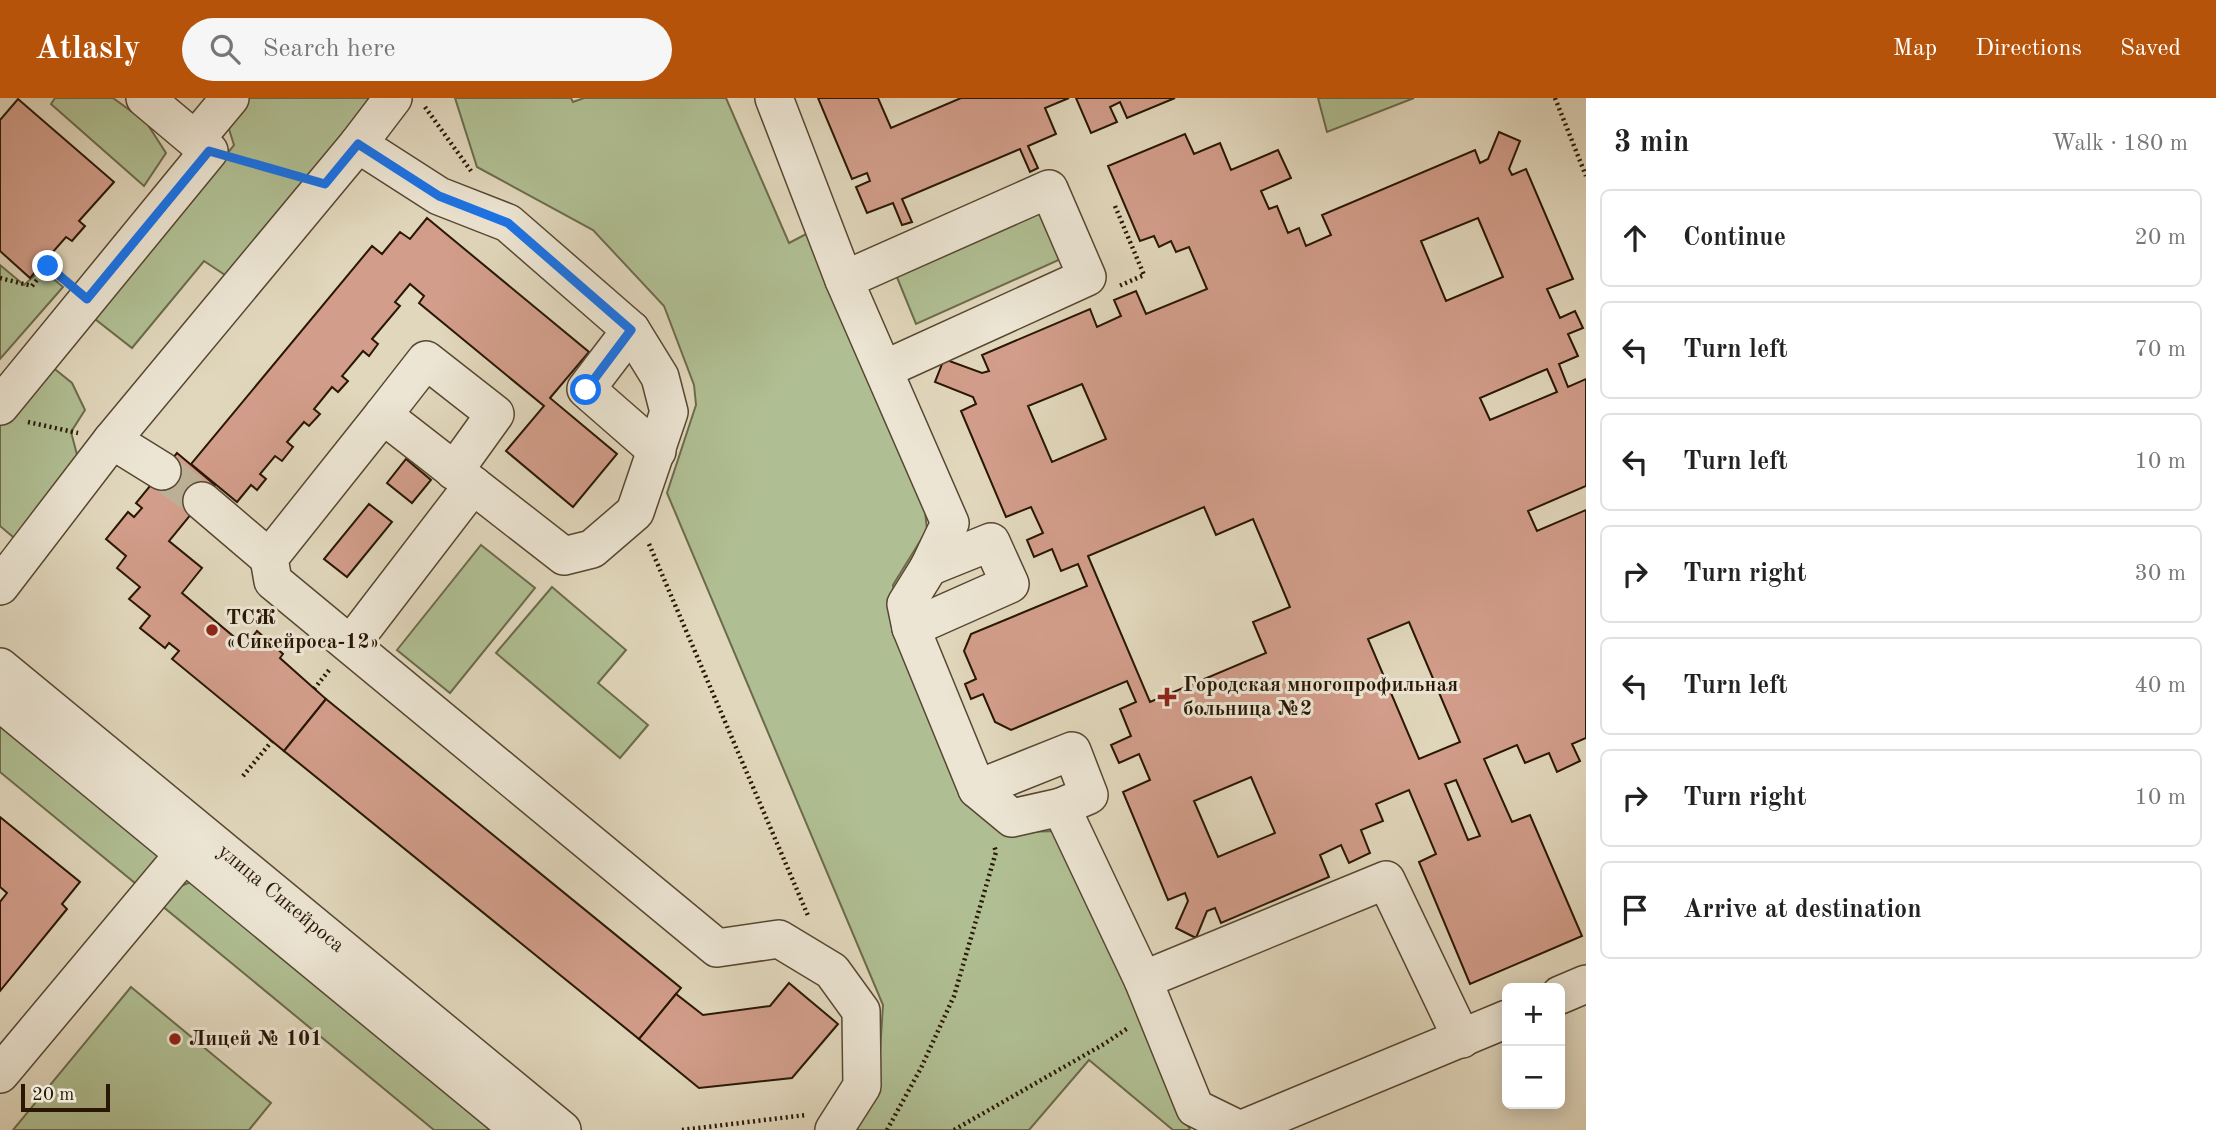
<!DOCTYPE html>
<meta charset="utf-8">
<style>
:root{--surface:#fff;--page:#f6f6f6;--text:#222;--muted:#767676;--line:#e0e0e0;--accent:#b45309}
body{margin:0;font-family:"Old Standard TT",serif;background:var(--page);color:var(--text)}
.controls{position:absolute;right:21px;bottom:21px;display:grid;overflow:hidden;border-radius:10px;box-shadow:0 4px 18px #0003}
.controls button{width:63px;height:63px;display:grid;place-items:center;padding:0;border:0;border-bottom:2px solid var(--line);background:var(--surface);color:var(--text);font:35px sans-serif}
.scale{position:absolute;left:21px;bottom:18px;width:89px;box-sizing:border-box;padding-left:7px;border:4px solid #291704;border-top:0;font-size:19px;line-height:24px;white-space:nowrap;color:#291704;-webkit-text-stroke:5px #ece5d3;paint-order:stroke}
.stop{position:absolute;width:21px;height:21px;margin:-16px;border:5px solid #1a73e8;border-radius:50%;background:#fff}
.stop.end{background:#1a73e8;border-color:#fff;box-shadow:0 2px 7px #0008}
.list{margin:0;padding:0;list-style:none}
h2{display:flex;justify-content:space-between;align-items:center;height:91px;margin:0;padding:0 28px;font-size:30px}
h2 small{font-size:23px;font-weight:400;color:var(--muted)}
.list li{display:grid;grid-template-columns:46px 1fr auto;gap:21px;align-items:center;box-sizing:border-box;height:98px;margin:0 14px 14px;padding:0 14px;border:2px solid var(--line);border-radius:10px}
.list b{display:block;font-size:26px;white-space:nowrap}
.list em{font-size:23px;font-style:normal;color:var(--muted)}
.icon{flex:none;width:38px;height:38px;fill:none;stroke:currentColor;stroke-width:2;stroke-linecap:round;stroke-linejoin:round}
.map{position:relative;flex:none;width:1586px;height:1032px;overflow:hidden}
header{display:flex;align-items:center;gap:42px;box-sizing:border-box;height:98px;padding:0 35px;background:var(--accent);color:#fff}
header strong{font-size:33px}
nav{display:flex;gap:38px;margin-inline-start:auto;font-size:24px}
.search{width:490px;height:63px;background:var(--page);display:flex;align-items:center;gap:18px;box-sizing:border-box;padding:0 24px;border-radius:38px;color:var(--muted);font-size:26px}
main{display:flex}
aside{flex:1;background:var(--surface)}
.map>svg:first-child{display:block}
.green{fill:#b0bf93;stroke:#6c6b4c;stroke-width:2}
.building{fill:#d29d8a;stroke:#291704;stroke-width:2;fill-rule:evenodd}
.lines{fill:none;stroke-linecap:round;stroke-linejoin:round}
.minor-tunnel{stroke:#bcb197;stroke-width:37;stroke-dasharray:37 18;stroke-linecap:butt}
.minor-casing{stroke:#574732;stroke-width:40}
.path{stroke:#291704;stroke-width:4.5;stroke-dasharray:2 3.5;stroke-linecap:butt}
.minor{stroke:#ece5d3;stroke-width:37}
.route{stroke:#1a73e8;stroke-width:9}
.poi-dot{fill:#8f2418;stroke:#ece5d3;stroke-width:2.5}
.labels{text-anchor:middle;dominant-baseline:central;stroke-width:6;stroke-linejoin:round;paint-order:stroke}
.poi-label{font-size:21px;font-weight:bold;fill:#291704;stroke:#ece5d3;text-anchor:start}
.street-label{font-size:21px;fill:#291704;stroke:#ece5d3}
</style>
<header>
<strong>Atlasly</strong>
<div class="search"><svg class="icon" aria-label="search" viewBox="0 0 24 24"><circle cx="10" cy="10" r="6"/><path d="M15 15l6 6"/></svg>Search here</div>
<nav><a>Map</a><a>Directions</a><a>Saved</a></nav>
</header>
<main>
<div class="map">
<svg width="1586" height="1032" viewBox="0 0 1586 1032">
<rect width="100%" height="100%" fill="#e1d7bc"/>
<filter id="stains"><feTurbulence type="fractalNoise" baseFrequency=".00286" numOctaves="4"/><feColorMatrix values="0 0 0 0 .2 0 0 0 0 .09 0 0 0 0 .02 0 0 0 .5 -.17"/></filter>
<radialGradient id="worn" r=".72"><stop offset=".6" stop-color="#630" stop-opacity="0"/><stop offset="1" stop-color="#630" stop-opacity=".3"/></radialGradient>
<!-- green -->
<g class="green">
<polygon points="55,0 113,0 146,24 166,55 144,88 51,6"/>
<polygon points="249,0 375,0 228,179 204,163 132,250 95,221 234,47 228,28"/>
<polygon points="455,0 571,0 573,4 584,0 726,0 789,145 812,133 923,394 927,432 893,487 900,536 953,666 977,715 1013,734 1061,733 1190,1032 1173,1032 1089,962 1029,1032 848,1032 878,984 883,907 667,395 696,307 694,287 664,208 593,132 477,69"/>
<polygon points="1318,0 1414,0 1327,34"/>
<polygon points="1040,105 1063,160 916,226 894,172"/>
<polygon points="0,167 24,187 42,171 63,189 0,261"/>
<polygon points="46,264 72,285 85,312 71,334 80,368 19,444 0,428 0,320"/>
<polygon points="481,447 535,490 450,595 397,552"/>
<polygon points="552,489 626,552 598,585 648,627 620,660 496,555"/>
<polygon points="0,627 161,760 141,790 0,674"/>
<polygon points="191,784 491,1032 434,1032 161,807 173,791"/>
<polygon points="131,889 271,1005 249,1032 13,1032"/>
</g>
<!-- building -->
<g class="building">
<polygon points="818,0 878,0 891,30 961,0 1069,0 1045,10 1056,36 1028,48 1038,70 1030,74 1020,51 902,101 912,124 902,127 893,105 867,115 856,89 870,83 867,75 852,81"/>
<polygon points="1076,0 1175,0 1127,20 1120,4 1110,9 1117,24 1091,35"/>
<polygon points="18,1 114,84 79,123 85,128 72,143 66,139 30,180 0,153 0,22"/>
<path d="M1499,34L1520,43L1509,71L1512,77L1526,71L1573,181L1547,191L1560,220L1575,213L1583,230L1568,236L1578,258L1559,266L1568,289L1586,281V388L1528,413L1537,433L1586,412V640L1572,646L1580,663L1557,674L1549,655L1525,665L1517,647L1484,661L1512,724L1530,717L1582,838L1470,886L1419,764L1436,756L1409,692L1376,706L1383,723L1361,732L1370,755L1349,765L1341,747L1320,757L1329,779L1221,825L1215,810L1207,813L1196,840L1176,830L1188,803L1185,795L1168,802L1123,694L1150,682L1139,656L1119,665L1111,647L1131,638L1120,611L1136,604L1127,583L1011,632L995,624L983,596L971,601L965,586L976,581L964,553L971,536L1087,488L1078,466L1061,473L1052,451L1034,459L1027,442L1043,435L1031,409L1006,419L961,313L976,306L973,299L935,284L944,261L982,275L989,273L982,257L1090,211L1097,229L1121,218L1114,202L1136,193L1146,216L1207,191L1189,149L1176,154L1171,143L1159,149L1154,138L1140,143L1108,68L1185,36L1194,56L1220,45L1231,72L1278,52L1291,80L1261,93L1269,111L1277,108L1288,135L1299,130L1306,148L1331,137L1322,117L1475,52L1480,65L1488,61ZM1478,120L1503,179L1446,203L1421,143ZM1547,271L1557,294L1490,322L1480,300ZM1082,286L1106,341L1052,364L1028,308ZM1204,409L1216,437L1253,421L1290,509L1253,524L1266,555L1150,604L1088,458ZM1409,524L1460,644L1419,661L1368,541ZM1251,679L1275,735L1218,759L1194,703ZM1456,682L1480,738L1468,742L1445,686Z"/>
<polygon points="427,120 589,254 550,300 617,356 573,409 506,353 544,308 419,205 424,198 410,186 395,204 400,208 372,241 378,246 369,258 363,253 342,278 348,283 338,294 332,289 314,311 320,316 309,328 304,324 287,344 293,349 282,363 275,358 260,376 266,381 257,392 251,387 237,404 191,366 372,148 382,156 400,134 410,141"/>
<polygon points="177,355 215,387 169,443 202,470 182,495 245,548 257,533 283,556 280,560 326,601 284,653 172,561 179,553 169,545 165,550 140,530 150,518 129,501 140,489 117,470 126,458 106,441 128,414 134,419 142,410 136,405"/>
<polygon points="406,361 431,382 412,405 387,385"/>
<polygon points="369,406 392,424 347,479 324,461"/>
<polygon points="326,601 681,890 639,941 284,653"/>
<polygon points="0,719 80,784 62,806 67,811 0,893 0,804 7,795 0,789"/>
<polygon points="789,885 838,926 792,980 699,990 639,941 676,896 703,917 770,908"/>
</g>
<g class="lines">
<!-- minor-tunnel -->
<polyline class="minor-tunnel" points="162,373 202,403"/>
<defs>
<g id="minor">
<polyline points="145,0 195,42 230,0"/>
<polyline points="774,0 844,182 950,425 929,469 906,506 911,530 977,691 1012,720 1061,709 1143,882 1195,1010 1240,1032 1507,921"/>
<polyline points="358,46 393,0"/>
<polyline points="844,182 1049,91 1087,179 885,271"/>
<polyline points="631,232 586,291 657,353"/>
<polyline points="0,308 209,53"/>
<polyline points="383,317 426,262 495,316 454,373"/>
<polyline points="112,342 162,373"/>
<polyline points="202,403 269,460"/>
<polyline points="0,488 112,342 358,46 439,98 508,125 631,232 660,279 669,314 635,414 592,451 564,458 383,317 269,460 273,483 717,850 779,841 832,873 861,913 862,988 834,1032"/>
<polyline points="911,530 1010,486 991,444 929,469"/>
<polyline points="351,546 473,387"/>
<path id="s1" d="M0,569L562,1032"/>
<polyline points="0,604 520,1032"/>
<polyline points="977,691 1072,653 1089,697 1061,709"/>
<polyline points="1143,882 1386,782 1462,941"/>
<polyline points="1560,897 1586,886"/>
<polyline points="0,976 199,738"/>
</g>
</defs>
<!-- minor casing -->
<use href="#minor" class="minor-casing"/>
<!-- path -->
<g class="path">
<polyline points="1555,0 1586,78"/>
<polyline points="425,9 471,73"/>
<polyline points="238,61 290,76"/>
<polyline points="1115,108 1144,177 1119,188"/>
<polyline points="0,180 32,188 48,168 64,182"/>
<polyline points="28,324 78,335"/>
<polyline points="649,446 809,820"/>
<polyline points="314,591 330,571"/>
<polyline points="243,678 272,643"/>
<polyline points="682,1032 806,1017"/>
<polyline points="887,1032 921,970 954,898 996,754 994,747"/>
<polyline points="954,1032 1104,946 1128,930"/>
</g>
<!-- minor -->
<use href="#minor" class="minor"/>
</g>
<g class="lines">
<!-- route -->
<polyline class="route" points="48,168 87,201 209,53 325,86 358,46 439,98 508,125 631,232 586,292"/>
</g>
<!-- markers -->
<g class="poi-dot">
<circle cx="212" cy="532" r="7"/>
<path d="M1163.5 588.5h7v7h7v7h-7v7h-7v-7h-7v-7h7z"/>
<circle cx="175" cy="941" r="7"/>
</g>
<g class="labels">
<!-- poi labels -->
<g class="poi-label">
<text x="226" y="520">ТСЖ<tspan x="226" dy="24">«Сикейроса-12»</tspan></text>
<text x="1183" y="587">Городская многопрофильная<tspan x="1183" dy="24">больница №2</tspan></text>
<text x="189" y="941">Лицей № 101</text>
</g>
<!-- street labels -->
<g class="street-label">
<text stroke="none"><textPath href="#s1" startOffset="364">улица Сикейроса</textPath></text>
</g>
</g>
<rect width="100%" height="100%" filter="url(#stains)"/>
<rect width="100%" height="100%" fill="url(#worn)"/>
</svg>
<div class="controls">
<button>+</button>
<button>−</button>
</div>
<div class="scale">20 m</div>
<div class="stop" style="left:586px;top:292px"></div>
<div class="stop end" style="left:48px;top:168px"></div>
</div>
<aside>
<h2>3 min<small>Walk · 180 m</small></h2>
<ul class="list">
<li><svg class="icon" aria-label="ahead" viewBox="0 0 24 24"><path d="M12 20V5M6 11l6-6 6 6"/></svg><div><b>Continue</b></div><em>20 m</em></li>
<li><svg class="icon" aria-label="left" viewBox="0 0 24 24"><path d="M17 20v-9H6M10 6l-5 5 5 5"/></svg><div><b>Turn left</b></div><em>70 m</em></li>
<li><svg class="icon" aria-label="left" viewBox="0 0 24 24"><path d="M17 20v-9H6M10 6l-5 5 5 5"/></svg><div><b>Turn left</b></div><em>10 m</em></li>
<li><svg class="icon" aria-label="right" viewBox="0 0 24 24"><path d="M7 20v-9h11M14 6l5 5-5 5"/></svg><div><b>Turn right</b></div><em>30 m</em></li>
<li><svg class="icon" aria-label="left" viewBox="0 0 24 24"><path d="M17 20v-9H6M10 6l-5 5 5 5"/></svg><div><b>Turn left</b></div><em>40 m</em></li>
<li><svg class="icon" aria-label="right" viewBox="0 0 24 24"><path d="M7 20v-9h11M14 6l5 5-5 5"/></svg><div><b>Turn right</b></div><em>10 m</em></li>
<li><svg class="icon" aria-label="arrive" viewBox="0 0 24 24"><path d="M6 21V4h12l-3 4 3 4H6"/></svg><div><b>Arrive at destination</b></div></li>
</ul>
</aside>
</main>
